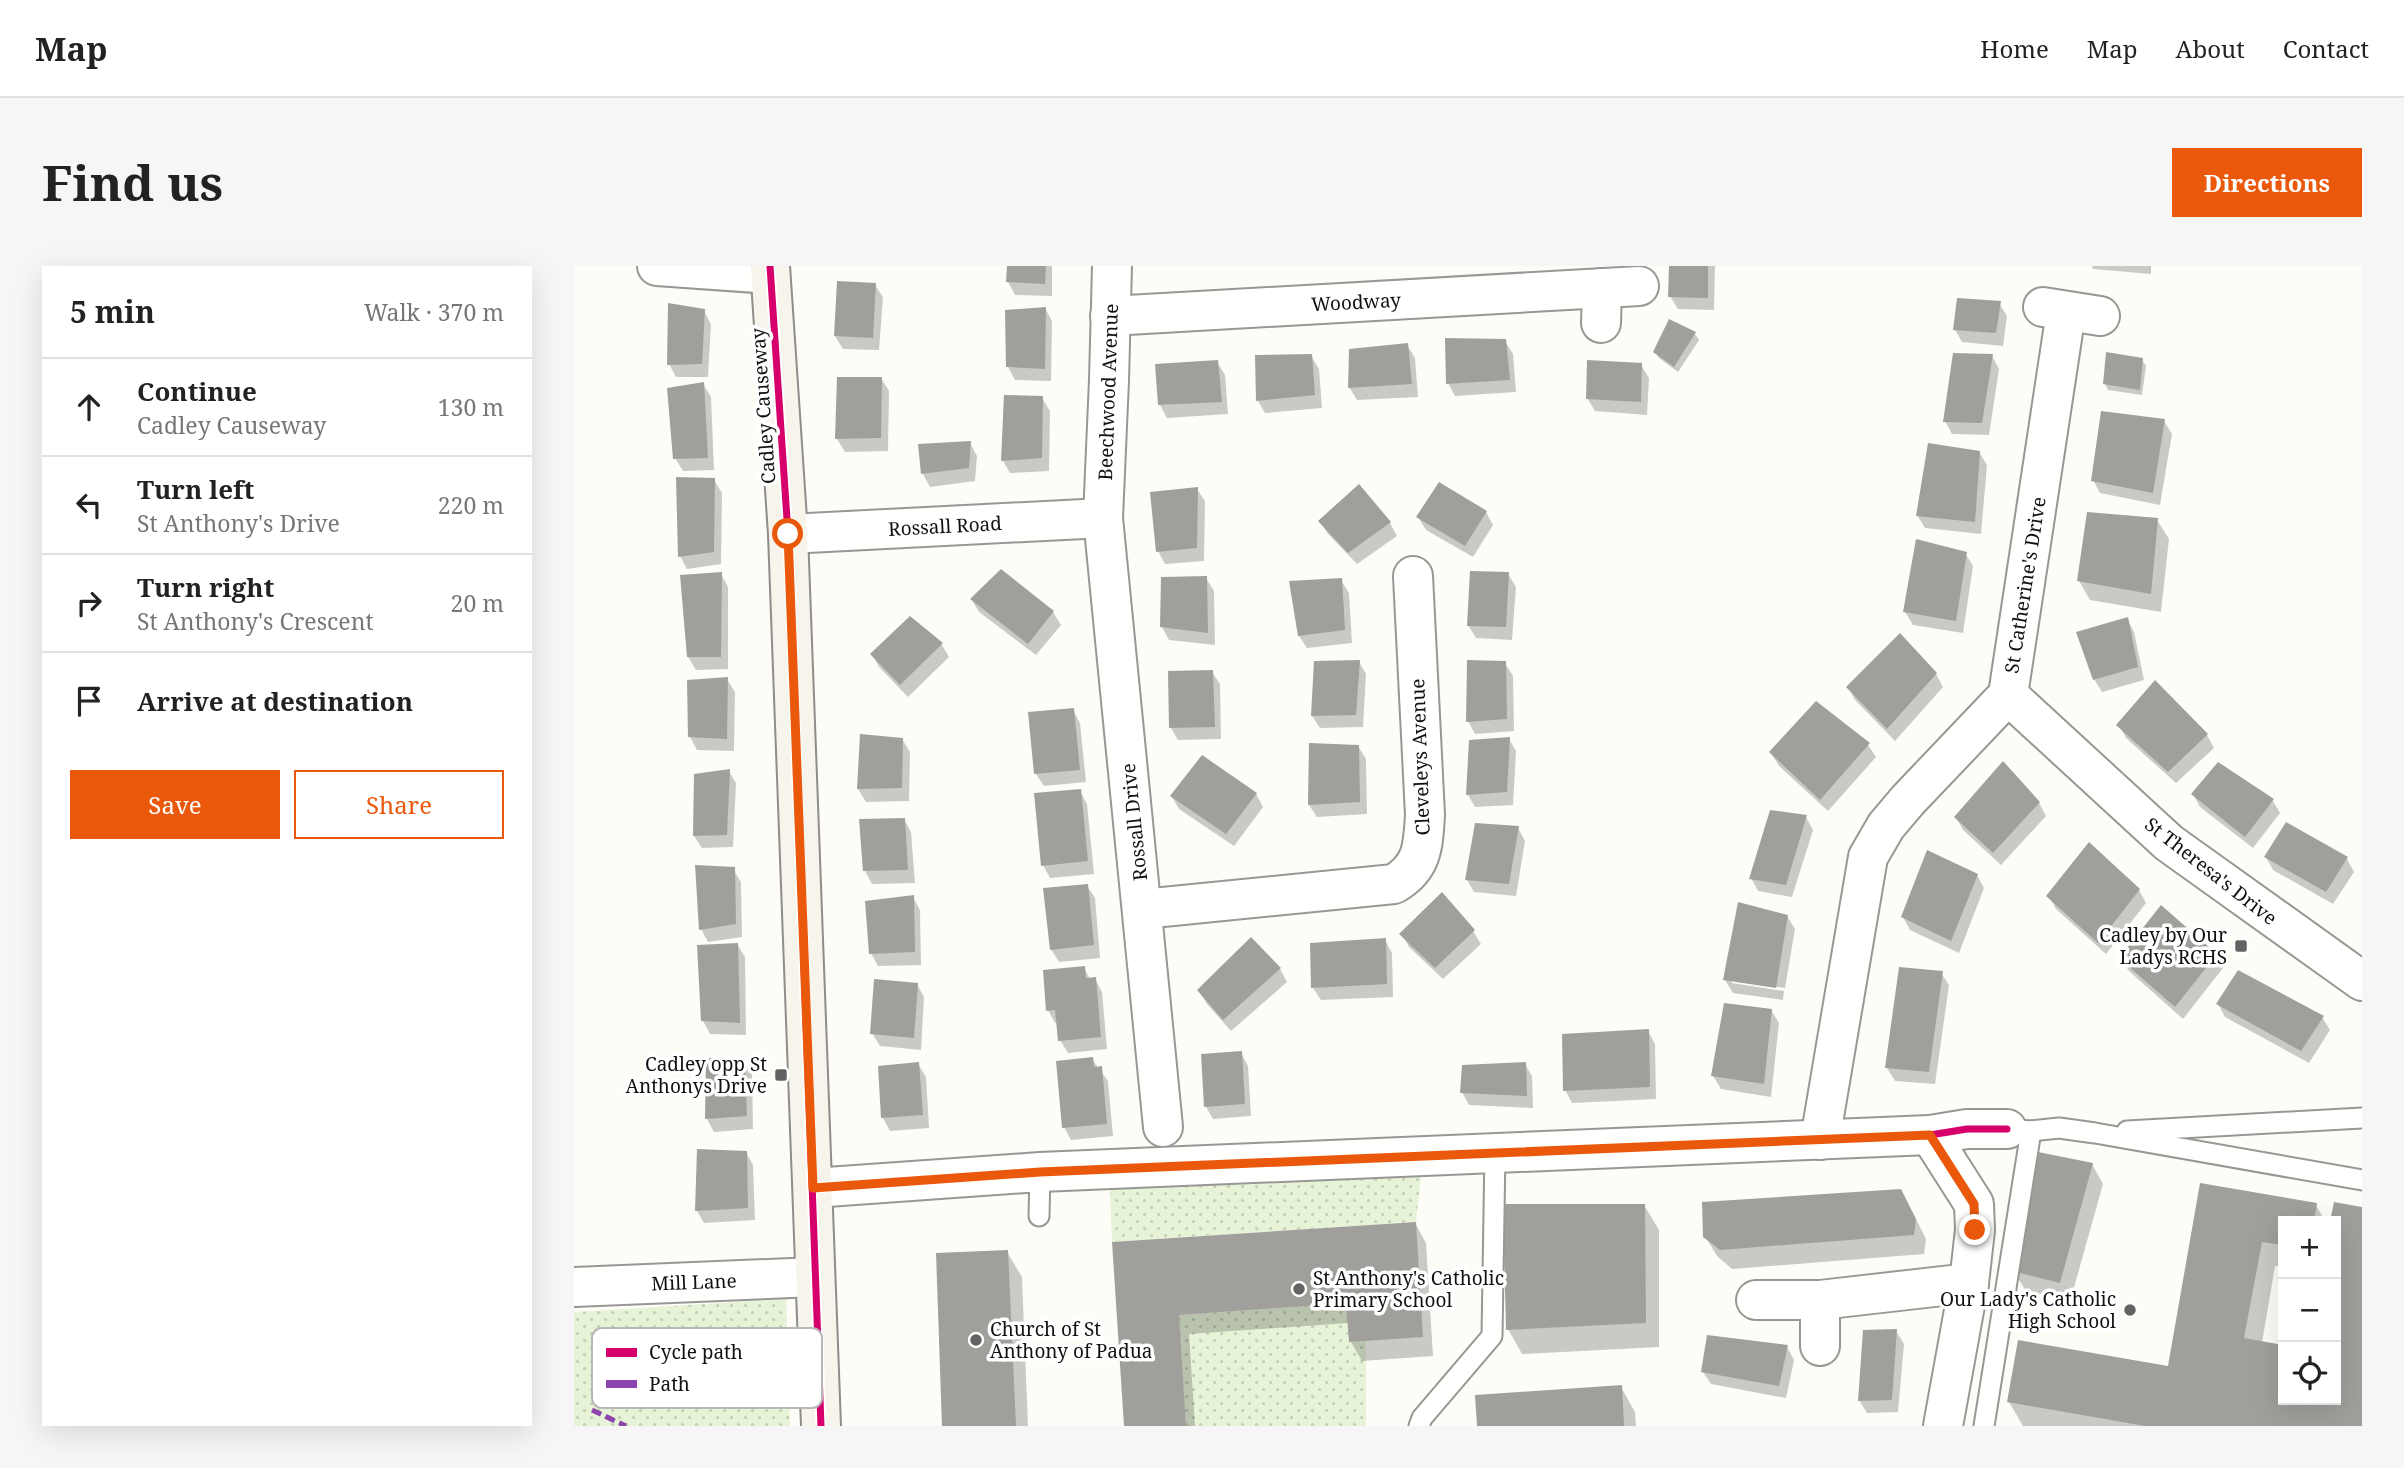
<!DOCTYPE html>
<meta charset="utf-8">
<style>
:root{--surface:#fff;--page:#f6f6f6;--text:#222;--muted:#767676;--line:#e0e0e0;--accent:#ea580c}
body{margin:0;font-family:"Noto Serif",serif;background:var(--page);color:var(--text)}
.controls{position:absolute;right:21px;bottom:21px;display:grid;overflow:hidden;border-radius:0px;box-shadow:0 7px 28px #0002}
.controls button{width:63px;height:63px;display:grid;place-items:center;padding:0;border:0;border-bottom:2px solid var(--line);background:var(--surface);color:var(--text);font:35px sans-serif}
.stop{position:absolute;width:21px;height:21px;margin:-16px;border:5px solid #ea580c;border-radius:50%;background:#fff}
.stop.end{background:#ea580c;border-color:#fff;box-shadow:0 2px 7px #0008}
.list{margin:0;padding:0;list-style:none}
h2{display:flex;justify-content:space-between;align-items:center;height:91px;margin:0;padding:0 28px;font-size:30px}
h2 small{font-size:23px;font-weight:400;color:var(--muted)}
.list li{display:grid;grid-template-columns:46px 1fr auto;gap:21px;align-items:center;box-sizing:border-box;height:98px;padding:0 28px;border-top:2px solid var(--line)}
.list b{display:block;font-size:26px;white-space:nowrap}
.list p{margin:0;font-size:23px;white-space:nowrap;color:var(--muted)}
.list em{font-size:23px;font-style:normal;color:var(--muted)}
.actions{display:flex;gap:14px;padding:21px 28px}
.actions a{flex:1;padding:16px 0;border:2px solid var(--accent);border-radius:0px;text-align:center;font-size:24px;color:var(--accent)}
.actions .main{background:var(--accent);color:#fff}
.icon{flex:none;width:38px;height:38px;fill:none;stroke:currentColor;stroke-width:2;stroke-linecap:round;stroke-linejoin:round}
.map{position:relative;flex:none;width:1788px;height:1160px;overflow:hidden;border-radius:0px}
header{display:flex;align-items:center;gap:42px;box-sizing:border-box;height:98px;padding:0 35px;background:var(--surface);border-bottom:2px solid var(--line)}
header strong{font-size:33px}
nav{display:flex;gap:38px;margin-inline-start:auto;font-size:24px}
.intro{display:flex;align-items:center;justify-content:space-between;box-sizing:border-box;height:168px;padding:0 42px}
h1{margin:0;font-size:49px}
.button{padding:18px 32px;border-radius:0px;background:var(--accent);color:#fff;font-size:24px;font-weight:700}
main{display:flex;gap:42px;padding:0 42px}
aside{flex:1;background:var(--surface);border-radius:0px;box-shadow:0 7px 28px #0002}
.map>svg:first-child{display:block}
.park{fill:url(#park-dots)}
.shadow{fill:#0003}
.building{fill:#a19f9c}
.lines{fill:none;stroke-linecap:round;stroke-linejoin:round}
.lane-casing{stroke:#979795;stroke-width:23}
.street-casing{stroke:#979795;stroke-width:42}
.secondary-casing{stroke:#8e8d8b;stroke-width:42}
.lane{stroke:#fffffe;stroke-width:19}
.street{stroke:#fffffe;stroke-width:38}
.secondary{stroke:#f6f4eb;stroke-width:38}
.quiet{stroke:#8e44ad;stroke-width:5;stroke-dasharray:10 5;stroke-linecap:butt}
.cycleway-casing{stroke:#fff;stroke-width:11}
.cycleway{stroke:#d6006c;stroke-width:7}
.route{stroke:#ea580c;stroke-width:9}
.poi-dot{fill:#646362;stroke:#fff;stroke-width:2.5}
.labels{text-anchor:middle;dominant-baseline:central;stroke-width:7;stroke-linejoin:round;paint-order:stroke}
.street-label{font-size:19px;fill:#111;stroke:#fff}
.poi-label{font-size:19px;fill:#111;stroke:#fff;text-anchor:end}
.key{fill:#fff;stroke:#b8b8b8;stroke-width:2}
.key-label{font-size:19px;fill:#111}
</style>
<header>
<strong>Map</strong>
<nav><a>Home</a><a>Map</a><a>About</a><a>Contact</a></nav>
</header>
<div class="intro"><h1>Find us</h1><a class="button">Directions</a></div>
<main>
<aside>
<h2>5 min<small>Walk · 370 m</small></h2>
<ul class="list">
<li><svg class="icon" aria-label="ahead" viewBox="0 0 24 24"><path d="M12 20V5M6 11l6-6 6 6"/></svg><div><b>Continue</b><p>Cadley Causeway</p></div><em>130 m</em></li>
<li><svg class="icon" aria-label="left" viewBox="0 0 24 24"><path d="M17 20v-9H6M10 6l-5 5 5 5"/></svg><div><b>Turn left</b><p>St Anthony's Drive</p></div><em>220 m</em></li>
<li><svg class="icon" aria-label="right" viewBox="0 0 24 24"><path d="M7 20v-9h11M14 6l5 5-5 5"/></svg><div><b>Turn right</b><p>St Anthony's Crescent</p></div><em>20 m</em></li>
<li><svg class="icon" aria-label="arrive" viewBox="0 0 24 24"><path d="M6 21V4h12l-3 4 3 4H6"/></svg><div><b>Arrive at destination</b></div></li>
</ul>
<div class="actions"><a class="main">Save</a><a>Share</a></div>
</aside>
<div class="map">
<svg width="1788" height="1160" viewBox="0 0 1788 1160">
<defs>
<pattern id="park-dots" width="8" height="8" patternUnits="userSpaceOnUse" patternTransform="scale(1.75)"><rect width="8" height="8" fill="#e7f3d7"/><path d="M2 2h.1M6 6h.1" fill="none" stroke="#c5cfb8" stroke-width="1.8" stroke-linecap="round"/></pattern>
</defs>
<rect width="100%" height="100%" fill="#fdfcf7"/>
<!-- park -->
<g class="park">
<polygon points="847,909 842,956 538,976 536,920"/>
<polygon points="212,1033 216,1160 0,1160 0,1046"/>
<polygon points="772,1037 775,1076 792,1075 792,1160 612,1160 605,1049"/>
</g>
<!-- shadow -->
<g class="shadow">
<polygon points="435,0 478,0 478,30 441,29 434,16"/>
<polygon points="1097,0 1141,0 1140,44 1104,43 1096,30"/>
<polygon points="1518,0 1577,0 1577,8 1519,3"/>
<polygon points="301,19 309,31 305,84 269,83 261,70"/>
<polygon points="1425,37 1433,50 1429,80 1388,76 1381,64"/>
<polygon points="471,42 478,55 477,115 441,114 434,101"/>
<polygon points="130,45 137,58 134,111 102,111 95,98"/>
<polygon points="1096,56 1121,68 1125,74 1104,106 1085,92 1081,86"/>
<polygon points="931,75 939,88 942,126 881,130 874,117"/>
<polygon points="833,79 841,92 844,131 783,134 775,121"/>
<polygon points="737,90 745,103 748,142 691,147 684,135"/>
<polygon points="1418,90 1425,103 1415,169 1378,168 1371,155"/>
<polygon points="1568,94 1572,100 1568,129 1534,124 1531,118"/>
<polygon points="643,96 651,109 654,148 593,152 586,139"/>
<polygon points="1067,99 1075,112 1073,149 1021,145 1013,132"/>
<polygon points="307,112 315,125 314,185 271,186 263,173"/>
<polygon points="129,118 137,131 140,204 109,205 101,192"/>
<polygon points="468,132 476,145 475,205 436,207 429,195"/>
<polygon points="1590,155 1598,168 1586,239 1526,227 1519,214"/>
<polygon points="396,177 403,190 401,215 356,221 349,208"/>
<polygon points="1405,186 1413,199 1407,268 1351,262 1343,249"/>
<polygon points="140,214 148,227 147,298 113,303 106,290"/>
<polygon points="784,220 816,257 823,270 783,298 754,268 746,256"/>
<polygon points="623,223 631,235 630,295 591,298 584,285"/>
<polygon points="912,246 919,259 899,291 852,264 844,251"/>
<polygon points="1583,254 1595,273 1587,346 1516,334 1505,315"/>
<polygon points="1391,287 1399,300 1389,367 1339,359 1331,346"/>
<polygon points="427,305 479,346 487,359 462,389 405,346 398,334"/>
<polygon points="147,308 154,321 154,403 122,404 114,391"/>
<polygon points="934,308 942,321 938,374 902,372 894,359"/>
<polygon points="632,312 640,325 641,379 595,374 588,361"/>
<polygon points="767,314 775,327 778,377 733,382 725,370"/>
<polygon points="336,353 368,379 375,391 334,431 305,401 298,388"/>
<polygon points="1553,353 1560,366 1570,414 1528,426 1520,413"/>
<polygon points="785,396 792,408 789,461 746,462 738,450"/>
<polygon points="931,397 939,410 940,465 901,468 894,455"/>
<polygon points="638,406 646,418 647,473 604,474 597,462"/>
<polygon points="1362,408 1369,421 1321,475 1281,434 1274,421"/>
<polygon points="153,413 161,426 160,485 123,484 116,471"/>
<polygon points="1581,417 1633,469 1640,482 1602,517 1552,472 1545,459"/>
<polygon points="499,444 506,457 512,516 470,520 462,508"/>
<polygon points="328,473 336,486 335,535 292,536 284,523"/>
<polygon points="935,473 942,485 939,539 901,541 894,529"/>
<polygon points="1294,479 1302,491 1254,545 1205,500 1197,487"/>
<polygon points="784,480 792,493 793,548 743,551 735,539"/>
<polygon points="155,505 162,517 159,581 128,582 120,570"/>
<polygon points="506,525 513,538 520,608 476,612 469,599"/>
<polygon points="682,528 689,541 660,580 605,543 598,531"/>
<polygon points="1619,528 1699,535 1706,547 1679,582 1626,541"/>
<polygon points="1465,537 1472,550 1427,599 1389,564 1382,551"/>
<polygon points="1232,551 1239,564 1218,631 1184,625 1177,612"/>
<polygon points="330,553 337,566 341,617 298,618 291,605"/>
<polygon points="1712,558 1773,593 1780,606 1759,638 1699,604 1692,591"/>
<polygon points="944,562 951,575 942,630 900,626 893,614"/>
<polygon points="159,603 167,616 168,671 134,676 127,663"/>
<polygon points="1403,609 1410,622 1385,687 1336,664 1329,651"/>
<polygon points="513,620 521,632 526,692 485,696 477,683"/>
<polygon points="1565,624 1572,637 1532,688 1482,643 1475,630"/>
<polygon points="339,631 346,644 347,699 304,700 297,687"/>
<polygon points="1213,650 1221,663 1211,722 1158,714 1158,717 1210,725 1209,734 1159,727 1151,714"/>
<polygon points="899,665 907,678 869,713 835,681 828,668"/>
<polygon points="677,673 706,703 713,716 657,765 633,738 625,725"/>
<polygon points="811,674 818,687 819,731 747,734 739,722"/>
<polygon points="163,678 171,691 172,769 136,768 129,755"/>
<polygon points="1642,689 1649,702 1609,753 1555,705 1547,693"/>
<polygon points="510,702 516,713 521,713 528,726 533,783 494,787 486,774 484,757 481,757 474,744"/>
<polygon points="1367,707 1375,719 1361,818 1321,815 1313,802"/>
<polygon points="343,718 350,731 347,784 306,780 298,767"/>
<polygon points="1644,738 1748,751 1756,764 1735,797 1651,751"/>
<polygon points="1197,744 1205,757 1197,831 1147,823 1139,810"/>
<polygon points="1074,765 1081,778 1082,833 998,837 991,824"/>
<polygon points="667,787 674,800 677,850 639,853 632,841"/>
<polygon points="134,793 170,795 178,808 179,863 140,866 133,853"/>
<polygon points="518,793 534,815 539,870 497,874 490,861"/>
<polygon points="344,798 352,811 355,862 316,865 309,852"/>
<polygon points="951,798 958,810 959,842 895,839 888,826"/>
<polygon points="172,886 179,899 181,954 130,957 123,945"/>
<polygon points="1518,898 1529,918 1496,1036 1451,1024 1440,1005"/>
<polygon points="1627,919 1742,939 1751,955 1709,955 1709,1001 1701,1000 1688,1077 1709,1081 1709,1134 1762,1134 1762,955 1758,955 1761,938 1788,943 1788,1160 1449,1160 1435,1136 1595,1102"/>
<polygon points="1070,939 1085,964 1085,1081 948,1088 934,1063"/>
<polygon points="1338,945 1352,973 1350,988 1158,1003 1143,990 1131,970"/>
<polygon points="841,957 852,977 859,1090 788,1095 777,1076 775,1057 615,1068 621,1160 552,1160 540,977"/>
<polygon points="433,986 448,1011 454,1160 370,1160"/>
<polygon points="1322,1065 1330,1078 1324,1146 1293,1147 1285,1134"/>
<polygon points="1213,1081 1220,1094 1212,1132 1137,1118 1129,1106"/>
<polygon points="1047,1121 1061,1146 1062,1160 905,1160"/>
</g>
<!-- building -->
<g class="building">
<polygon points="433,0 472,0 471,18 432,16"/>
<polygon points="1095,0 1134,0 1134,32 1094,31"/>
<polygon points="263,15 302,17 299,72 260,70"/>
<polygon points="1383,32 1427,35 1422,67 1379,64"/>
<polygon points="94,37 131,43 128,98 93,99"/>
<polygon points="472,41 471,103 432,101 431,44"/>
<polygon points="1095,53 1122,66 1100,101 1079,86"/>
<polygon points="871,72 932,73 936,114 872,118"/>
<polygon points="834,77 838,118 774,122 775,83"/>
<polygon points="1532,86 1569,92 1566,124 1529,118"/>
<polygon points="1379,87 1419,88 1408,157 1369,156"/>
<polygon points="738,88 741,129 682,135 681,89"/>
<polygon points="644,94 648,136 584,139 581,98"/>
<polygon points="1013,94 1068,97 1067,136 1012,133"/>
<polygon points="263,111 308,111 307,172 261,173"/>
<polygon points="130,116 134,192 99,193 93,122"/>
<polygon points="430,129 469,130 468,192 427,195"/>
<polygon points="1527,145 1591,153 1579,227 1517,215"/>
<polygon points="397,175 395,202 347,208 344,178"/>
<polygon points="1354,177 1406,185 1401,256 1342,250"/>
<polygon points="102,211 141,212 140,286 104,291"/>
<polygon points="865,216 913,245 891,280 842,251"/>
<polygon points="785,218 817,256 774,287 744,255"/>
<polygon points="624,221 623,282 582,286 576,226"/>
<polygon points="1513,246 1584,252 1577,328 1503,315"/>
<polygon points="1342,273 1393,286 1382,355 1329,346"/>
<polygon points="427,303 480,345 454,378 396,333"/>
<polygon points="896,305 935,306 932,361 893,360"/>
<polygon points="148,306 147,391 113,391 106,309"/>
<polygon points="633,310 634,367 586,361 587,311"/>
<polygon points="768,312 771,364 724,370 715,315"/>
<polygon points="336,350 369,377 326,419 296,388"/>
<polygon points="1554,351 1564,401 1519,414 1502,366"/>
<polygon points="1326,367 1363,407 1313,463 1272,421"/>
<polygon points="786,394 782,449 737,450 740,395"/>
<polygon points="893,394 932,395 933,453 892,456"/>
<polygon points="639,404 641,461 595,462 594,405"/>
<polygon points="154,411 153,473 114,471 113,414"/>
<polygon points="1581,414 1634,468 1594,506 1542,459"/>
<polygon points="1242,435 1296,477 1246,534 1195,486"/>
<polygon points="500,442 506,504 460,508 454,446"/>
<polygon points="286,468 329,472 328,522 283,523"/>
<polygon points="936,471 933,526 892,529 895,474"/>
<polygon points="735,477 785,479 786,536 734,539"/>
<polygon points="628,489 683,527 652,568 596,530"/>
<polygon points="1429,495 1466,536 1419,587 1380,551"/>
<polygon points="1644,496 1700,533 1671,571 1617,528"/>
<polygon points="156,503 153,569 119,570 120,508"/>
<polygon points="507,523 514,595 467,600 460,527"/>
<polygon points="1196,544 1233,549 1212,619 1175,613"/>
<polygon points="331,552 334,604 289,605 285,553"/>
<polygon points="1712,556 1774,591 1752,626 1690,591"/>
<polygon points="901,557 945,560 935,618 891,614"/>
<polygon points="1515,576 1566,623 1524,677 1472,630"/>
<polygon points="1353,584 1404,608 1377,675 1327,651"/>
<polygon points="121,599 161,601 162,658 125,664"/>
<polygon points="514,618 520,679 476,684 469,622"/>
<polygon points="868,626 901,664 861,702 825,668"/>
<polygon points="340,629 341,686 295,688 291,635"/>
<polygon points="1164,636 1214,649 1202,722 1149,714"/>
<polygon points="1587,639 1643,688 1601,741 1545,692"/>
<polygon points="677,671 707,702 649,754 623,724"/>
<polygon points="812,672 813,718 737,722 736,677"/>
<polygon points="164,677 166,757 127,755 123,679"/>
<polygon points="511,700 512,712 522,711 527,771 484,775 481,744 472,745 469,704"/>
<polygon points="1325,701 1369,705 1355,806 1311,802"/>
<polygon points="1664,704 1750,750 1727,785 1642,738"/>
<polygon points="300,713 344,717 340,772 296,768"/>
<polygon points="1150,737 1198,743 1190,818 1137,810"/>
<polygon points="1075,763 1076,821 989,825 988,768"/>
<polygon points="668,785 671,838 630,841 627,788"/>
<polygon points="519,791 520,801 528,800 533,858 488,862 482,795"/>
<polygon points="132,792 171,793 173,850 131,853"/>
<polygon points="345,796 349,849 307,852 304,800"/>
<polygon points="952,796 953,830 886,827 888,799"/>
<polygon points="123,883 173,885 174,942 121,945"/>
<polygon points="1464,886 1519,897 1486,1017 1438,1005"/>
<polygon points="1626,917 1743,937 1740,955 1709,955 1709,979 1688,976 1670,1072 1709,1079 1709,1134 1762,1134 1762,955 1756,955 1760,936 1788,941 1788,1160 1571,1160 1433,1136 1444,1074 1594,1100"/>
<polygon points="1327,923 1342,953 1340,969 1146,984 1129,971 1128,936"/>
<polygon points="929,938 1071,938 1072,1057 932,1064"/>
<polygon points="842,956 849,1071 775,1076 772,1037 605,1049 612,1160 550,1160 538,976"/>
<polygon points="434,984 442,1160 368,1160 362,987"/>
<polygon points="1323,1063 1318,1134 1284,1135 1289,1064"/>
<polygon points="1133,1069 1214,1079 1205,1120 1127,1106"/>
<polygon points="1048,1119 1050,1160 903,1160 901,1129"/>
</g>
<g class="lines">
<defs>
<g id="lane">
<polyline points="1433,863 1457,865 1485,862 1521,867 1788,914"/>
<polyline points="1553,865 1788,852"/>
<polyline points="465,950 466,906"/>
<polyline points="845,1160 848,1152 918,1070 921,886"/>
<polyline points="1410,1160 1457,865"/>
</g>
<g id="street">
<polyline points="83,0 196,8"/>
<polyline points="538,0 535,114 529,252 589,861"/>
<polyline points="1469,41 1526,50"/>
<polyline points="536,50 1065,20"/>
<polyline points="1027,57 1028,22"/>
<polyline points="214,268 529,252"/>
<polyline points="1434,429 1595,577 1788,715"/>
<path d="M569,643L820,618C849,601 849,580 851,549L839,310"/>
<polyline points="1356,869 1400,938 1401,964 1395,1017 1369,1160"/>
<polyline points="1246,874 1294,591 1312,560 1334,534 1434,429 1492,46"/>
<polyline points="239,922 466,906 1356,869 1393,863 1433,863"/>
<polyline points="0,1021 241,1011"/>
<polyline points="1182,1034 1246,1034 1395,1017"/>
<polyline points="1246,1080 1246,1034"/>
</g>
<polyline id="secondary" points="196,0 214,268 247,1160"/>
</defs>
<!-- lane casing -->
<use href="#lane" class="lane-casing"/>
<!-- street casing -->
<use href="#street" class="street-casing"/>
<!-- secondary casing -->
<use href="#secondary" class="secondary-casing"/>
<!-- lane -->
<use href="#lane" class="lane"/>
<!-- street -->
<use href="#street" class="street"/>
<!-- secondary -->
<use href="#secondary" class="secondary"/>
<!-- quiet -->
<polyline class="quiet" points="18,1144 52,1160"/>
<defs>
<g id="cycleway">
<polyline points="196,0 214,268 247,1160"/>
<polyline points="239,922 466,906 1356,869 1393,863 1433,863"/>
</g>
</defs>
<!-- cycleway casing -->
<use href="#cycleway" class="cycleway-casing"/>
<!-- cycleway -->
<use href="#cycleway" class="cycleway"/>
</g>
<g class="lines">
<!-- route -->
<polyline class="route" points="214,268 239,922 466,906 1356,869 1400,938 1401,964"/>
</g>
<!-- markers -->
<g class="poi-dot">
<rect x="1660" y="673" width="14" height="14" rx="3.5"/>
<rect x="200" y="802" width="14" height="14" rx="3.5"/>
<circle cx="725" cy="1023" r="7"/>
<circle cx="1556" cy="1044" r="7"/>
<circle cx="402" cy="1074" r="7"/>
</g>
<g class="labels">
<!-- street labels -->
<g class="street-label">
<text transform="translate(782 36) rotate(-3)">Woodway</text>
<text transform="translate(534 126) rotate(-88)">Beechwood Avenue</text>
<text transform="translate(189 140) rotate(-94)">Cadley Causeway</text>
<text transform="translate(371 260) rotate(-3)">Rossall Road</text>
<text transform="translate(1451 319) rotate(-81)">St Catherine's Drive</text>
<text transform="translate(846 491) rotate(-92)">Cleveleys Avenue</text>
<text transform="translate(560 556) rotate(-96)">Rossall Drive</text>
<text transform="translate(1637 605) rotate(38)">St Theresa's Drive</text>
<text transform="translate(120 1016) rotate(-2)">Mill Lane</text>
</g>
<!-- poi labels -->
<g class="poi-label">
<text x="1653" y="669">Cadley by Our<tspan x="1653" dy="22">Ladys RCHS</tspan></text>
<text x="193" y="798">Cadley opp St<tspan x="193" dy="22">Anthonys Drive</tspan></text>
<text x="739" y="1012" text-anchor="start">St Anthony's Catholic<tspan x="739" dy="22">Primary School</tspan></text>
<text x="1542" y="1033">Our Lady's Catholic<tspan x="1542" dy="22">High School</tspan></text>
<text x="416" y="1063" text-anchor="start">Church of St<tspan x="416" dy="22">Anthony of Padua</tspan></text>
</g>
</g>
<!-- legend -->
<rect x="18" y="1062" width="230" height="80" rx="10" class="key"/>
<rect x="32" y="1082" width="31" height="9" fill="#d6006c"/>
<rect x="32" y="1114" width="31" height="8" fill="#8e44ad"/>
<g class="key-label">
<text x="75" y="1093">Cycle path</text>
<text x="75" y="1125">Path</text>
</g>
</svg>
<div class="controls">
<button>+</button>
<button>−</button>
<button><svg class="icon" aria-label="locate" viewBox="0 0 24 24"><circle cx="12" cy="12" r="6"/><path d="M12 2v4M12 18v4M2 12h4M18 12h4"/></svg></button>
</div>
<div class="stop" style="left:214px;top:268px"></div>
<div class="stop end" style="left:1401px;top:964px"></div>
</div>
</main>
